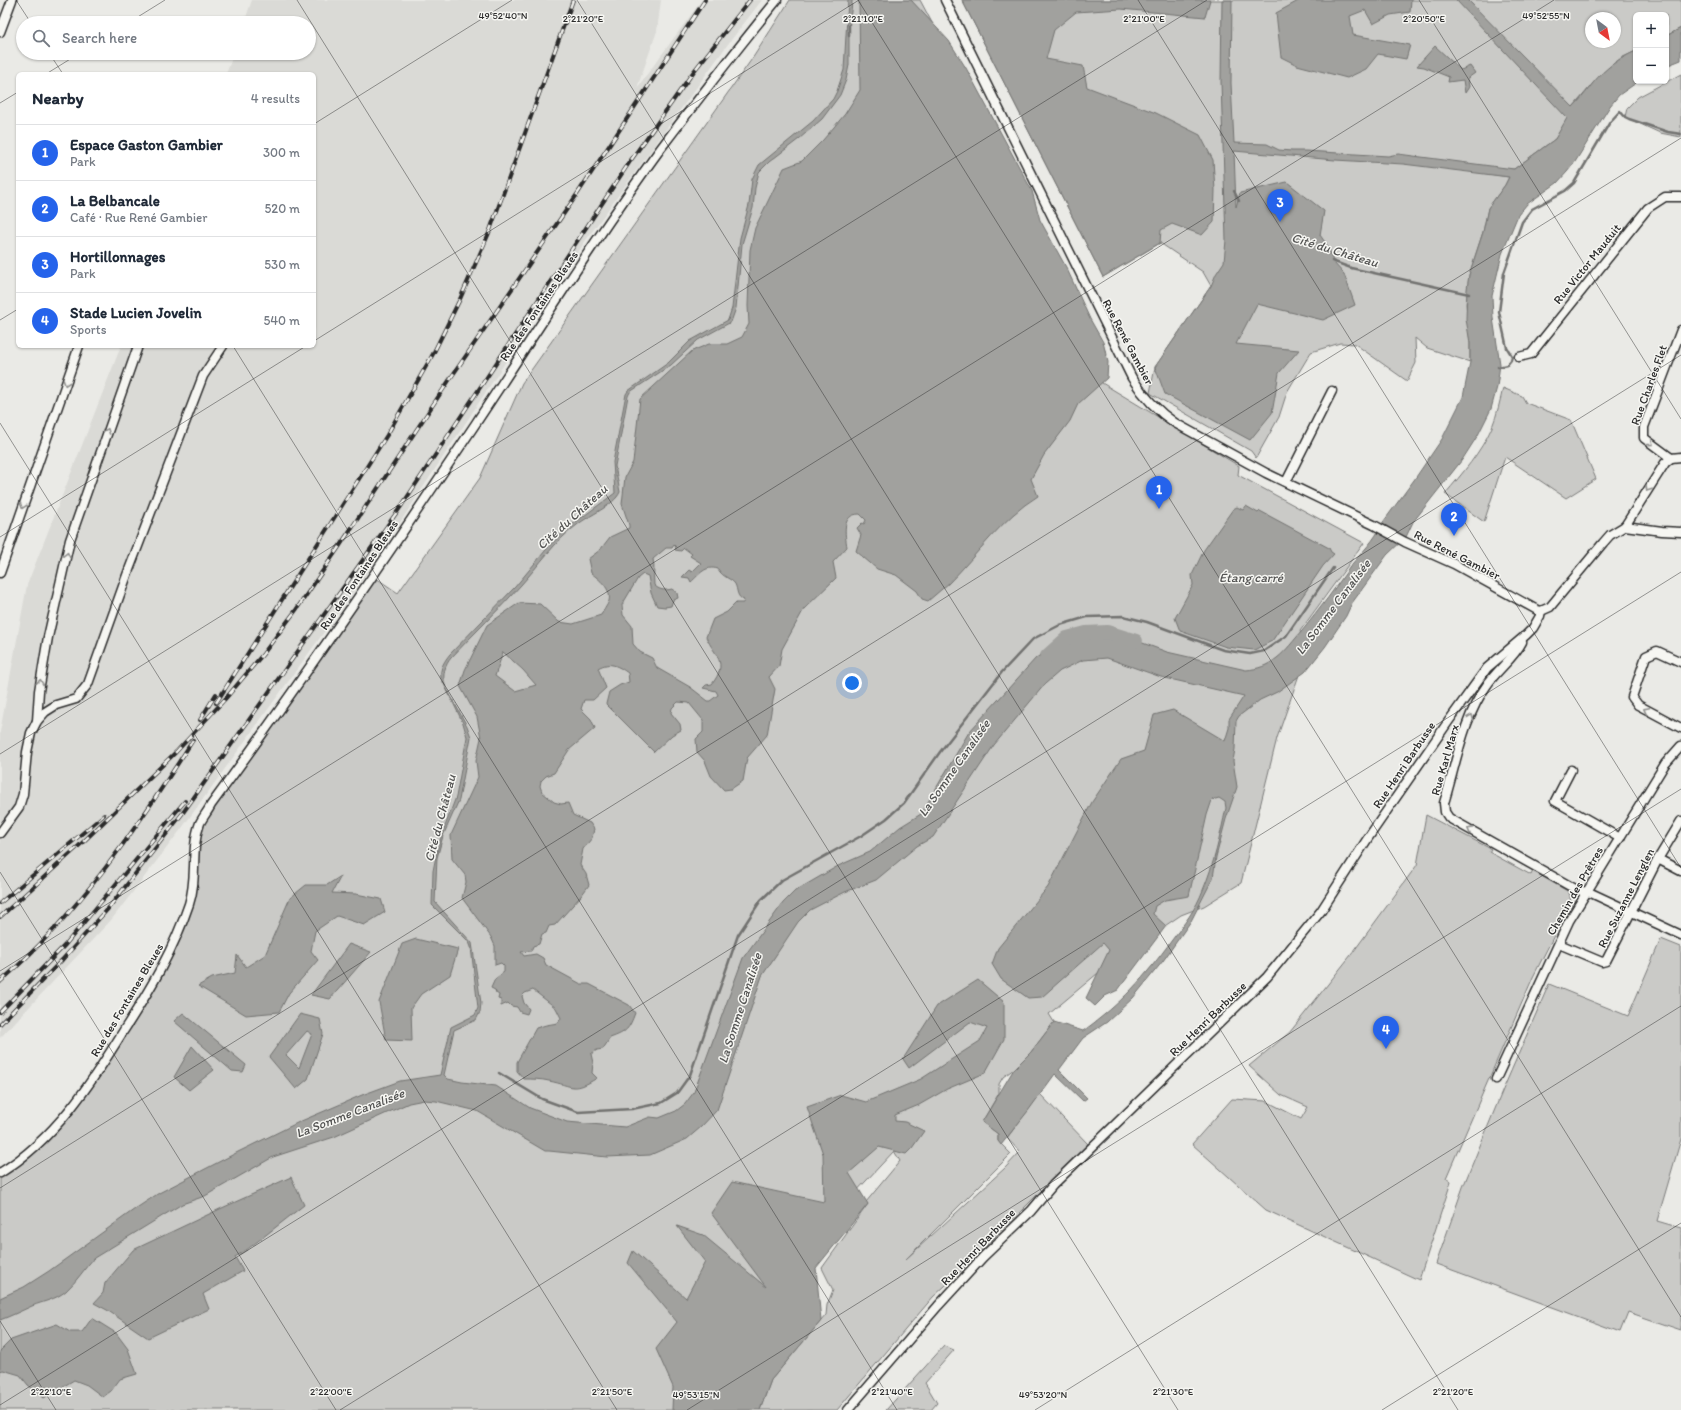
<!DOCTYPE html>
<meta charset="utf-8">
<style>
:root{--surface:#fff;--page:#f6f6f7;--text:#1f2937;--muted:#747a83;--line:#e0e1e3;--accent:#2563eb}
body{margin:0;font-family:Itim,sans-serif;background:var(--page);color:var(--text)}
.controls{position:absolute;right:12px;top:12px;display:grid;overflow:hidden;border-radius:6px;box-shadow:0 1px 3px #0004}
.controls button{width:36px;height:36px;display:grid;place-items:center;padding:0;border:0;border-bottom:1px solid var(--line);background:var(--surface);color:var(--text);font:20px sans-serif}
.compass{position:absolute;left:1585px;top:12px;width:36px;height:36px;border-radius:50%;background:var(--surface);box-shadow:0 1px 3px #0004;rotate:148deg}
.you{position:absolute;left:852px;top:683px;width:14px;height:14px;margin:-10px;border:3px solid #fff;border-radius:50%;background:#1a73e8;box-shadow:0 0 0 6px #1a73e833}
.badge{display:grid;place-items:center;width:26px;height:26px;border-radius:50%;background:var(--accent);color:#fff;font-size:13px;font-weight:700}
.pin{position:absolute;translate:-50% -33px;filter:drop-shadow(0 1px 2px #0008)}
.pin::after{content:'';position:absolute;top:21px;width:14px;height:12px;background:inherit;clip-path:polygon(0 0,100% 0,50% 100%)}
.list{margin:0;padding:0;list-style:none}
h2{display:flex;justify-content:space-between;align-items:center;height:52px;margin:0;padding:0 16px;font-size:17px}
h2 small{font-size:13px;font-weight:400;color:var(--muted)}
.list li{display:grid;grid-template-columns:26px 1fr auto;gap:12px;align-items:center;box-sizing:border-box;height:56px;padding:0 16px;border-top:1px solid var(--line)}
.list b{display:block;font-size:15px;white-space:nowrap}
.list p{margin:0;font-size:13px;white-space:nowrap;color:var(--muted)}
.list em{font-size:13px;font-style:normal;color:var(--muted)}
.icon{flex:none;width:22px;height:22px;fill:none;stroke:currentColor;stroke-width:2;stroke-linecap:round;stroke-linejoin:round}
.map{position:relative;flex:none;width:1681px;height:1410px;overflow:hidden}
.search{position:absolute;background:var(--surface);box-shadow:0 1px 3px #0004;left:16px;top:16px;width:300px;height:44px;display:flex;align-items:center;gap:10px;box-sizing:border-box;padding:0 14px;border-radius:22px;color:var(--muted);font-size:15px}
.panel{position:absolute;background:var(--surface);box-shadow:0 1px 3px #0004;left:16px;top:72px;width:300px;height:276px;border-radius:6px}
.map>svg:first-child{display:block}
.built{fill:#dadad6}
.green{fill:#cacac7;stroke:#7a7a79;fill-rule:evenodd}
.water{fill:#a1a19e;stroke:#727270;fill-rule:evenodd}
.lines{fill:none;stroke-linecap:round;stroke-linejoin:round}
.stream{stroke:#727270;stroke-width:2.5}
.river{stroke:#a1a19e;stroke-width:14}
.minor-casing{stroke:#2b2b2b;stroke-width:11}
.minor{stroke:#f6f6f2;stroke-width:8}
.rail-casing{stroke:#2b2b2b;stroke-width:4}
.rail{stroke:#f6f6f2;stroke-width:2.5;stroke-dasharray:8;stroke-linecap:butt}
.oneway{stroke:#90908e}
.ticks{fill:none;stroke:#2b2b2b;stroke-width:1;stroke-opacity:0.45}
.labels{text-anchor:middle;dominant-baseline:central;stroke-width:3;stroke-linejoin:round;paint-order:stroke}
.street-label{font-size:12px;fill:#2b2b2b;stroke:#f6f6f2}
.water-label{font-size:13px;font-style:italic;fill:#545453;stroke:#f6f6f2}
.ticks-label{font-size:10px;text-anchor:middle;fill:#2b2b2b;stroke:#f6f6f2;stroke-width:3;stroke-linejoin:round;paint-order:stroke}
</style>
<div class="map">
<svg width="1681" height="1410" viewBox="0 0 1681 1410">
<rect width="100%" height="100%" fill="#eaeae6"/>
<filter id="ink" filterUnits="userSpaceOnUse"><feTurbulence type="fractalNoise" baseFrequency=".025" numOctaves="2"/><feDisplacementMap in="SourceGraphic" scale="8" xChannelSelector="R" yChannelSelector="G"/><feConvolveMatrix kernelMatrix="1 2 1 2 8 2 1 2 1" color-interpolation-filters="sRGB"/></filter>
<g filter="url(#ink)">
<!-- built -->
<polygon class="built" points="252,0 661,0 657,31 637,88 702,0 762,0 728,44 586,240 364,577 182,828 112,919 0,1038 0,732 27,585 121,346 314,346 314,74 226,74 234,53 309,53 309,23 244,23"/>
<!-- green -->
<g class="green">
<polygon points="790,0 920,0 1107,354 1102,383 1239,466 1238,475 1364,543 1300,631 1306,655 1277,738 1241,883 1204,906 1181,915 1110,963 1049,1014 1054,1022 1031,1052 1014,1069 1003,1077 999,1084 999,1093 982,1122 998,1134 998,1141 1011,1154 905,1260 1005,1168 1020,1152 1007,1138 1040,1094 1088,1144 957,1275 933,1297 837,1410 760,1410 771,1380 826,1315 827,1305 833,1290 822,1268 868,1204 866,1202 900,1161 894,1151 838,1211 715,1410 0,1410 0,1173 18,1162 77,1103 139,1007 188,906 201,822 373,576 398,593 480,478 522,383 754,56"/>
<path d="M962,0H1681V28L1666,36V15H1636V51L1621,58L1609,67L1594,82L1573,107L1567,120L1555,139L1514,169L1482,173L1509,177L1505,185L1488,208L1483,232L1469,275L1466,304L1470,343V362L1427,348L1415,338L1416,363L1407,381L1355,344L1340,343L1311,352L1287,392L1279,417L1256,458L1251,451L1150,393L1155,367L1211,286L1203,272L1160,243L1103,277ZM1591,18H1615V42H1591Z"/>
<polygon points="1681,74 1681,137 1660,133 1625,117 1627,108 1638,97"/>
<path d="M1503,388L1522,396L1526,403L1571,420L1596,479L1566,498L1505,457L1484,522L1445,494C1462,474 1481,452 1492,427C1497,415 1500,401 1503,388Z"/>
<polygon points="1426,815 1491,849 1489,852 1531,875 1533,871 1569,892 1571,902 1533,977 1446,1178 1451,1182 1419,1280 1266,1210 1192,1144 1232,1099 1266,1101 1301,1119 1308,1107 1281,1095 1249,1066 1290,1032 1351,955 1417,865"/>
<polygon points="1661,939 1681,947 1681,1139 1657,1221 1681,1228 1681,1330 1628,1312 1620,1332 1436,1264 1463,1187 1502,1092 1549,984 1628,1016"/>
<polygon points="944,1346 954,1350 925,1383 937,1403 931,1410 886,1410"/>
</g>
<!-- water -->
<g class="water">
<path d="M848,0H852V2L849,30V65L846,80L840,95L822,119L799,139L769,162L759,172L755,188L753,208L742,244L736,308L731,322L698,340L671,365L630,392L628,396L615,466L620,492C614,506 589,515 577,525C554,542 540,564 521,585C499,610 474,633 451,658C445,665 442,675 445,685L467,726L471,737L459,800L443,836L437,858L435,902L472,943L481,1003L480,1012L476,1020L454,1030L444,1075L448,1079L462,1082L496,1086L530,1108L567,1122L625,1127L650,1117L659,1118L676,1111L685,1104L694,1092L743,958L783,903L795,891L838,866L870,852L900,827L921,814L969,732L1036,658L1050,649L1074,638L1097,634H1108L1129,638L1167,652L1246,670C1258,669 1267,666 1277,658C1286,651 1294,640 1302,631C1320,609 1336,587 1352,564C1362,552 1376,539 1381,525L1414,480L1442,439L1463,397L1470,362V343L1466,319L1467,289L1469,275L1483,232L1488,208L1505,185L1509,177L1403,164L1335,160L1234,151L1236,207L1240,193L1287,182L1324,211L1320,235L1329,248L1333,262L1344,274L1355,305L1323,320L1257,304L1236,344L1299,350L1279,373L1272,413L1250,440L1165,394L1155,367L1211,286L1216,274L1224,262L1226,240L1221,82L1222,0H1232L1231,83L1234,143L1267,144L1279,150L1292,151H1306L1388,156L1398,154L1514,169L1555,139L1567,118L1456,0H1468L1573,107C1581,99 1587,91 1593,83C1605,68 1620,58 1636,51V81H1639L1619,95L1610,106L1575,162L1567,172L1557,183L1527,204L1518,215L1513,227L1502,254L1492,296L1493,318L1500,364L1497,387L1491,409L1478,435L1462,460L1413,522L1406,537L1387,555L1352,603L1346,616L1325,647L1305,672L1277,692L1260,700L1239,716L1236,721L1235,749L1233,761L1237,787L1226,819L1216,857L1213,878L1191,921L1163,961L1133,998L1107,1022L1083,1038L1059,1070L1087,1098L1083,1101L1055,1074L1028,1111L1001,1145L998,1141V1134L982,1122L1014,1069L1031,1052L1054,1022L1083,1031C1121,1004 1145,977 1172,940C1184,924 1196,909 1203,890C1214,864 1220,836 1226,808L1225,802L1219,798L1212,800L1207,815L1189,896L1165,900L1155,906L1153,914L1166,926L1118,990L1105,996L1095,1006L1086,998L1109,950L1103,943L1042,997L1028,998L1001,979L992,964L998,948L1048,887L1092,802L1121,759L1144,751L1154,715L1173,710L1225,741L1229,728V719L1244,696L1161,677L1107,658L1083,660L1060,671L1045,684L994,745L933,837L917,846L876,880L845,892L810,910L798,922L762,976L717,1110L701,1127L687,1139L650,1155L607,1157L549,1151H545L477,1111L436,1101L424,1100L409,1103L334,1137L273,1157L205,1196L182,1204L94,1258C84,1269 77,1281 66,1291C55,1300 44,1301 32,1306C21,1311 11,1316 0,1320V1298L24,1287L49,1271L135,1209L159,1193L238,1152L299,1122L362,1095L400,1081L440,1075L451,1027L475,1015L478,1008L471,947L469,942L432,905L433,871L436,856L441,837L456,797L467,737L463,723L441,678C439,669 445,660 450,654L515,587L550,545L569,527L615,493L613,462L626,394L628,391L668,363L690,341L728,320L732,308L740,238L749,205L752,179L759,165L813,121L833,99L837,91L844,70Z"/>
<path d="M859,0H911L949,41L966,68L1032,191L1040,220L1067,269L1090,319L1103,342L1108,362L1107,378L1078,404L1070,421L1044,455L1031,479L1038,496C1002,518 978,554 949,583C942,589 935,595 928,601L922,599L917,591L896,575L877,569L856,551L861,535L857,528L862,523L864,524L866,520L860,514C841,514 845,534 847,547L833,562L836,578L804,609L782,649L779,666L769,677L775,689L767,735L747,758L743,781L731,789L724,790L711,776L705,761L697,752L696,739L703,732V720L689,703L678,702L672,708L671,713L680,724L681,730L672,735L654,752L606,704L609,692L620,685L629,682L628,673C618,666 610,661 598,668L606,688L593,700H584L581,709L591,719L595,728L569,750L554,773L546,776L541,781L540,786L542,792L554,802L561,804L568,803L573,815L590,823L594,829L592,838L583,849L580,865L586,874L589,885L581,896L555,925L549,926L546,933L542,934L539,944L533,946L531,951L521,952L524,956L536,954L543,958L546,965L581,984H589L629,1005L635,1013C629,1029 627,1032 610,1038L603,1049L597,1050L591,1054L593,1063L592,1073L597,1078C573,1093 574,1086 549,1081C541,1079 532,1079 524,1079L517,1071V1062L536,1028L546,1025L558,1023L561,1018L556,1008L533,990L525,993L522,996L524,1003L529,1009L527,1014L520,1012L517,1007L511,1006L508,1003L501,1006V1000L498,999L499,995L496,993L495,990L491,988L495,979L504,972V966L501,963L495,965V946L491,937L462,898L466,882L465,875L452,859L451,835L478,777L476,761L481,738L477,717L460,686L465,670L487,625L519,603L540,604L559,622L573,624L601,615C603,611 607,606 609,601C612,589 599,579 591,573L588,559L600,550L610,537L629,528V525L622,504L625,477L633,462L640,399L692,351L709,344H727L742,337L749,324L748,306L750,250L755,228L784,168L802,161L823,140L845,114L860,90ZM674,545L676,547L675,550L681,551L684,548L692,554L690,556L701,563L692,572L689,570L682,577L689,578L691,582C700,574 705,565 718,569C723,578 731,578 735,584C738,590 736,597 744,600L743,603H736L727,612L713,619L706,637C715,656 729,662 712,684L706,685L703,688L716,691L718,695L710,701H708L690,687L657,668L652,658L640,652L633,644L632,626L623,615L622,605L638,578L643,574L648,576L651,593L657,606L665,607L671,606L673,600L678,598L677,593L672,589C664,591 659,590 654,585C653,576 655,567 653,559L666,548H672ZM503,652L523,670L536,685L515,691L495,676Z"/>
<polygon points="962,0 1210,0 1205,17 1121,9 1076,12 1054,30 1046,59 1083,66 1087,87 1156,113 1200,135 1213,160 1215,190 1214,222 1202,235 1172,224 1161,230 1160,243 1103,277"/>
<polygon points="1300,0 1411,0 1410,12 1390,15 1373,24 1365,10 1350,16 1353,35 1410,45 1406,59 1378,54 1366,69 1347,78 1297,65 1281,57 1276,13"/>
<polygon points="1681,28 1681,60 1666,66 1666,36"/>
<polygon points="1435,46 1461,70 1470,66 1475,73 1468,78 1469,87 1465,93 1463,80 1448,82 1449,77 1424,67 1417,66"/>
<polygon points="1246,506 1258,513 1260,511 1329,548 1331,552 1334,554 1323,566 1272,641 1254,650 1226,647 1180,631 1175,618 1193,585 1192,575 1204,550 1233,509 1237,507 1243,510"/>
<polygon points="341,876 332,893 356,894 381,899 385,912 364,925 337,916 315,931 311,951 318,960 289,993 279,1012 246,1015 198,986 212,978 235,973 237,955 246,967 265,955 290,898 306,885 327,885"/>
<polygon points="416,939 458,949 450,975 421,994 411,1008 412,1041 386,1040 379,1002 402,944"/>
<polygon points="349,944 371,952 330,999 311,995"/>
<polygon points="978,980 1004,1002 1004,1039 985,1073 947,1089 919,1105 895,1115 895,1121 905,1122 924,1131 912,1148 906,1154 879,1147 849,1173 868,1204 816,1268 821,1321 771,1380 760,1410 672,1410 673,1387 656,1349 677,1322 628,1263 633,1251 686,1298 705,1262 677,1226 703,1235 766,1287 711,1213 732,1182 824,1202 823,1154 807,1107 841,1095 866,1102 921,1079 980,1041 987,1028 970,1022 909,1068 903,1059 937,1006"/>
<polygon points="183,1013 246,1065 243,1072 232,1071 174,1021"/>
<path d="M300,1014L320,1019L323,1034L308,1079L296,1089L269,1057ZM307,1031L312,1034L299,1068L286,1055Z"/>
<polygon points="192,1046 214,1070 189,1090 174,1077"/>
<polygon points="291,1177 304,1205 248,1249 235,1257 243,1271 203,1294 209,1309 148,1338 107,1310 94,1303 103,1293 105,1283 133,1250 222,1208"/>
<polygon points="92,1318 116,1333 128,1349 137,1374 120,1379 111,1391 103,1397 87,1385 74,1380 44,1398 28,1385 20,1375 3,1370 0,1371 0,1351 11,1340 57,1324 70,1332 82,1332"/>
</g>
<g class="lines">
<!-- stream -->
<g class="stream">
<polyline points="849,36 849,25"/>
<polyline points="1234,191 1239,201"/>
<polyline points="1332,261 1351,268 1469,294"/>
<polyline points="1498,367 1507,365 1511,360 1512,356 1507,348 1499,312 1504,273 1522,222 1532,209 1565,191 1574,183 1610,122 1620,111 1625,117 1629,119 1668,132 1681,134"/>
<polyline points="499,1073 542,1099 578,1112 632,1109 661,1103 677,1093 690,1075 738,935 761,900 782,880 861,836 886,819 904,803 940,752 1002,672 1033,639 1060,625 1087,617 1123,616 1147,622 1223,650 1250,654 1264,651 1286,636 1333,568"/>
</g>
<!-- river -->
<polyline class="river" points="1047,656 1067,638 1086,633 1107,632 1136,641"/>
<defs>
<g id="minor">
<path d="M945,0L1132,378C1144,397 1157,411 1175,423L1266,473L1374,525L1405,542L1454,564L1537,610L1541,611L1550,607L1603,543L1610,535L1625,526L1665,463L1671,458"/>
<polyline points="0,32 12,0"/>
<polyline points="1519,357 1531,354 1648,208 1665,197 1681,197"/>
<polyline points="1671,458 1644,438 1644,427 1681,330"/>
<polyline points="1671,458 1681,457"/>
<polyline points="1286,482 1332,391"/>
<polyline points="1625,526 1662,531 1681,532"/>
<polyline points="0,573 79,346"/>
<path d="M1522,642C1514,658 1497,670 1487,685C1463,718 1456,764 1444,803L1445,812L1449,818L1577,890L1591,893L1681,935"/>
<polyline points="1681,662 1657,651 1646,656 1632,697 1638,705 1681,728"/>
<polyline points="37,721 39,691 48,637 70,540 138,346"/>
<polyline points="1571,770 1555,801 1620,838"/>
<polyline points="0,833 19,807 23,794 27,752 31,733 37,721 45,712 56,705 76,699 88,684 127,575 203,376 223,346"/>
<polyline points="1658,859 1681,871"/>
<polyline points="1559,944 1602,962 1606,961 1658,859 1681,821"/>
<polyline points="1496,1079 1569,921 1665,764 1681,746"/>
<path d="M0,1173C55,1139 91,1084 124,1030C150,990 174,949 189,904C198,878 190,849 200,823C203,817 208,811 211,805C303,680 390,552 476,423C537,331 596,237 661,148C699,98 737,49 777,0"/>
<polyline points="848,1410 938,1306 983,1257 1031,1211 1053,1185 1267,977 1321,911 1368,838 1448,722 1487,668 1526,635 1533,628 1540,616 1541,611"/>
</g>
</defs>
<!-- minor casing -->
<use href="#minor" class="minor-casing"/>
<!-- minor -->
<use href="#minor" class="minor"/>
<defs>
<g id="rail">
<polyline points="216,703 387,435 433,354 460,299 489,233 573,0"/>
<polyline points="200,720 216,694"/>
<polyline points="0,903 104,815"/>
<polyline points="0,917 82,843 176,752 226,698 263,654 296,610 339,547 452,376 578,193 705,0"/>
<path d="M0,982C79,913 137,828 193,740"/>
<polyline points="0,1012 65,945 185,801"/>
<polyline points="0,1024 62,960 107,910 182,814 402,505 631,160 694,71 750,0"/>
</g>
</defs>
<!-- rail casing -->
<use href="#rail" class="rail-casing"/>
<!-- rail -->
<use href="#rail" class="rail"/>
</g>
<!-- one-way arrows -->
<defs><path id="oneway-chevron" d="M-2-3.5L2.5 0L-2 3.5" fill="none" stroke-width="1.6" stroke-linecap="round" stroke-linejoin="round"/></defs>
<g class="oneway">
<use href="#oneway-chevron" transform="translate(66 383) rotate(109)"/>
<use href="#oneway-chevron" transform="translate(107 431) rotate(-70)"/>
<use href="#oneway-chevron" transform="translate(1651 443) rotate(37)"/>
<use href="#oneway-chevron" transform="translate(1648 489) rotate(122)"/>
<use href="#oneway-chevron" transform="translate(23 506) rotate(109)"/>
<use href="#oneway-chevron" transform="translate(67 555) rotate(-77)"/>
<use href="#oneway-chevron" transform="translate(40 682) rotate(-80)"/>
<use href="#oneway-chevron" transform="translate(1646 710) rotate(-153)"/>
<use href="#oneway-chevron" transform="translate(1471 717) rotate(-68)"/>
<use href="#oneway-chevron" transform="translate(1470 830) rotate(-151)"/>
</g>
</g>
<!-- ticks -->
<path class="ticks" d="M16,0L31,23M297,0L1178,1410M577,0L1458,1410M858,0L1681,1317M1138,0L1681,868M1419,0L1681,419M128,23L165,0M49,53L63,74M46,74L80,53M0,103L18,92M314,124L512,0M0,320L18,309M314,341L859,0M233,346L897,1410M0,423L617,1410M0,537L306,346M0,754L1207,0M0,872L336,1410M0,971L1554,0M0,1188L1681,138M0,1321L56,1410M0,1405L1681,355M340,1410L1681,572M687,1410L1681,789M1035,1410L1681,1006M1382,1410L1681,1223"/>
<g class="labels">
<!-- street labels -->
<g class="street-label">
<text transform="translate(1587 264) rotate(-51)">Rue Victor Mauduit</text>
<text transform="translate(539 306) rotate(-56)">Rue des Fontaines Bleues</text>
<text transform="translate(1128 342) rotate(62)">Rue René Gambier</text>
<text transform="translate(1649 385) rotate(-70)">Rue Charles Flet</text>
<text transform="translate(1457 555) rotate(27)">Rue René Gambier</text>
<text transform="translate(359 575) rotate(-56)">Rue des Fontaines Bleues</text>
<text transform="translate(1445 760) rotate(-74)">Rue Karl Marx</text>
<text transform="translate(1404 765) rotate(-56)">Rue Henri Barbusse</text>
<text transform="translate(1575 891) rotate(-60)">Chemin des Prêtres</text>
<text transform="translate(1626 898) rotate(-63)">Rue Suzanne Lenglen</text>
<text transform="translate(127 1000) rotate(-59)">Rue des Fontaines Bleues</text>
<text transform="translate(1208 1019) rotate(-44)">Rue Henri Barbusse</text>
<text transform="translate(978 1247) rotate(-46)">Rue Henri Barbusse</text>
</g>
<!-- water labels -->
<g class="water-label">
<text transform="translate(1335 250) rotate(17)">Cité du Château</text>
<text transform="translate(572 517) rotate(-42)">Cité du Château</text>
<text x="1251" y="577">Étang carré</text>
<text transform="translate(1333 607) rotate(-53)">La Somme Canalisée</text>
<text transform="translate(954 768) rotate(-55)">La Somme Canalisée</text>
<text transform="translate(440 818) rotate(-75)">Cité du Château</text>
<text transform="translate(740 1008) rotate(-72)">La Somme Canalisée</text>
<text transform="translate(350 1113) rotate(-21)">La Somme Canalisée</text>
</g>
</g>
<g class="ticks-label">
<text x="1546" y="19">49°52'55"N</text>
<text x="503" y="19">49°52'40"N</text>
<text x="583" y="22">2°21'20"E</text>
<text x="863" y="22">2°21'10"E</text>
<text x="1144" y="22">2°21'00"E</text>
<text x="1424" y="22">2°20'50"E</text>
<text x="51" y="1395">2°22'10"E</text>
<text x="331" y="1395">2°22'00"E</text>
<text x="612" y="1395">2°21'50"E</text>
<text x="892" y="1395">2°21'40"E</text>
<text x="1173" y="1395">2°21'30"E</text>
<text x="1453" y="1395">2°21'20"E</text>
<text x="696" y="1398">49°53'15"N</text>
<text x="1043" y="1398">49°53'20"N</text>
</g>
</svg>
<div class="controls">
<button>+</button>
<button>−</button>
</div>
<svg class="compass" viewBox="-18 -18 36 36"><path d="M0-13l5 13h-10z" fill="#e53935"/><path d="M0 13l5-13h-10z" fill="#747a83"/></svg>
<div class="you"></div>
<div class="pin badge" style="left:1159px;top:509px">1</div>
<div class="pin badge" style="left:1454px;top:536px">2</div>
<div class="pin badge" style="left:1280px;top:222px">3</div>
<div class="pin badge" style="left:1386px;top:1049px">4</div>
<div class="search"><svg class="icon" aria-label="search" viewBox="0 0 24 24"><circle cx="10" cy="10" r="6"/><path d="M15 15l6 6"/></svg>Search here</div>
<section class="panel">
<h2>Nearby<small>4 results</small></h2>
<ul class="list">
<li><span class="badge">1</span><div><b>Espace Gaston Gambier</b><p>Park</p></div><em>300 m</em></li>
<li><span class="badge">2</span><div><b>La Belbancale</b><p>Café · Rue René Gambier</p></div><em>520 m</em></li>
<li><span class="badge">3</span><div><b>Hortillonnages</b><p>Park</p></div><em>530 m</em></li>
<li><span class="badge">4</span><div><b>Stade Lucien Jovelin</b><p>Sports</p></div><em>540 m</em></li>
</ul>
</section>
</div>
